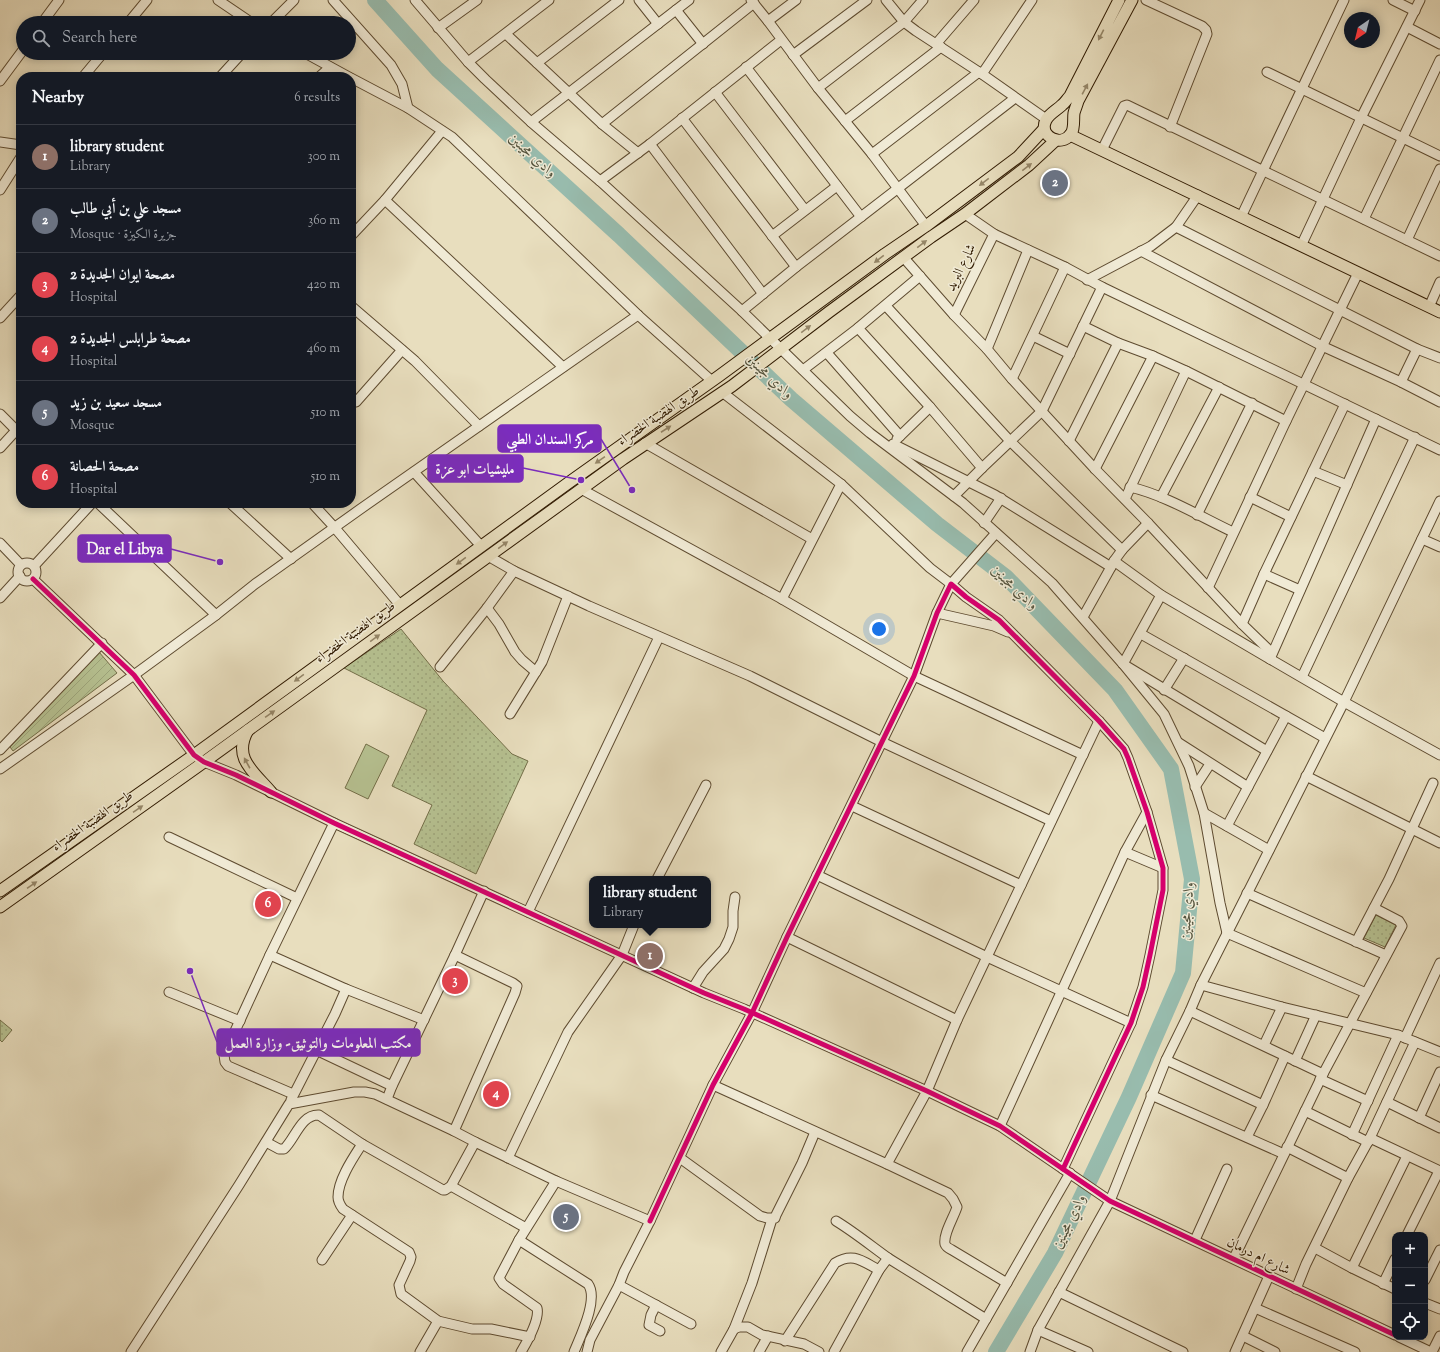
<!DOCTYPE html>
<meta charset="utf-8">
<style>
:root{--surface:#171b24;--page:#242831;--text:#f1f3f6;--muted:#9ea1a6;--line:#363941;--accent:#7c3aed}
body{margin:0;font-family:"Sorts Mill Goudy",Amiri,serif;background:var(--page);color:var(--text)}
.controls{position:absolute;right:12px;bottom:12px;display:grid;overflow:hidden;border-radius:8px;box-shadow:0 2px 10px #0003}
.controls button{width:36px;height:36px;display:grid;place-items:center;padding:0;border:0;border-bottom:1px solid var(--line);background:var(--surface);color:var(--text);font:20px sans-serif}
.compass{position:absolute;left:1344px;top:12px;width:36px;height:36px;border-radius:50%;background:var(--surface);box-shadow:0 2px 10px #0003;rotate:215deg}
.you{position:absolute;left:879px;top:629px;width:14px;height:14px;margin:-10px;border:3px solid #fff;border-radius:50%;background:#1a73e8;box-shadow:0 0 0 6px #1a73e833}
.badge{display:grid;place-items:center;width:26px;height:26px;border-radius:50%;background:var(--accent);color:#fff;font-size:13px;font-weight:700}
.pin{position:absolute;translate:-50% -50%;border:2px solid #fff;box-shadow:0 1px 4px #0006}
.popup{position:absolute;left:589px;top:876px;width:122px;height:52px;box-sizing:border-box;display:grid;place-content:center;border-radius:8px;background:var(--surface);filter:drop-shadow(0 1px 3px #0005);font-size:13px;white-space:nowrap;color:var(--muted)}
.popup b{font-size:15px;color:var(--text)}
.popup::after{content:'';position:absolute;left:50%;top:100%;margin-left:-8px;border:8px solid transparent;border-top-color:var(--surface)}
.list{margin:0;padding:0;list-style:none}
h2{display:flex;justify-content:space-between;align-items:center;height:52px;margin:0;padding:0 16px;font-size:17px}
h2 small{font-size:13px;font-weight:400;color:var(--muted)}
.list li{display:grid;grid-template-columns:26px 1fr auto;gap:12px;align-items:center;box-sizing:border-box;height:64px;padding:0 16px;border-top:1px solid var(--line)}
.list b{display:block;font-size:15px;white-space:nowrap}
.list p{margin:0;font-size:13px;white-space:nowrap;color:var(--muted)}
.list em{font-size:13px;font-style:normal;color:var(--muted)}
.icon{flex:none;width:22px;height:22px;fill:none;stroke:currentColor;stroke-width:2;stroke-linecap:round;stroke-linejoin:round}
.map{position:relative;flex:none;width:1440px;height:1352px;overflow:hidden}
.search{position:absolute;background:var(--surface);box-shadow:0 2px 10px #0003;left:16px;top:16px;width:340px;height:44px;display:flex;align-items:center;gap:10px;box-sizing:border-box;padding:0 14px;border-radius:22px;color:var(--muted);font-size:15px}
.panel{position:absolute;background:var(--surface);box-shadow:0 2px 10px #0003;left:16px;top:72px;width:340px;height:436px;border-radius:16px}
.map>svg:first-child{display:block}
.grass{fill:url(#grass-dots);stroke:#736e48}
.garden{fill:url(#garden-furrows);stroke:#736e48}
.pitch{fill:#b6c191;stroke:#736e48}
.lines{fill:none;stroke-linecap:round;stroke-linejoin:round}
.river{stroke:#98bcae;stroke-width:16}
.minor-casing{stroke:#5e4b30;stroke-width:11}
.major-casing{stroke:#301a00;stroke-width:13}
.minor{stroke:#f0ead5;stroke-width:9}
.major{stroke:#e8debe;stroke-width:11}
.cycleway-casing{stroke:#f0ead5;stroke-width:8}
.cycleway{stroke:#d6006c;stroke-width:5}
.oneway{fill:#958668}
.labels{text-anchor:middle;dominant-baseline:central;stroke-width:3;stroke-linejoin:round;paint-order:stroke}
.street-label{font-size:14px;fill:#301a00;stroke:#f0ead5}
.water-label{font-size:15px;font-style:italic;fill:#54533d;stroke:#f0ead5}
.leader{fill:none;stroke:#7b2cbf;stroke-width:1.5}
.callout-dot{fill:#7b2cbf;stroke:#f0ead5;stroke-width:1.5}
.callout{fill:#7b2cbf;stroke:#7b2cbf;stroke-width:1.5}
.callout-label{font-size:15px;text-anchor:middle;font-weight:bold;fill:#fff}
</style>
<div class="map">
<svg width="1440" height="1352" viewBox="0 0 1440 1352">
<defs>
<pattern id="grass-dots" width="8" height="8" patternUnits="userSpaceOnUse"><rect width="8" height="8" fill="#b6c191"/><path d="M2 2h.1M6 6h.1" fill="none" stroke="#9da57b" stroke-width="1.8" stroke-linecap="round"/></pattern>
<pattern id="garden-furrows" width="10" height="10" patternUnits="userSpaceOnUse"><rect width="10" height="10" fill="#b6c191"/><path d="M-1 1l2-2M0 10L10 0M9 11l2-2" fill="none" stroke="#9da57b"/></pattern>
</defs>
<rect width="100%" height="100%" fill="#e8debe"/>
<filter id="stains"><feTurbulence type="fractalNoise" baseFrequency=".005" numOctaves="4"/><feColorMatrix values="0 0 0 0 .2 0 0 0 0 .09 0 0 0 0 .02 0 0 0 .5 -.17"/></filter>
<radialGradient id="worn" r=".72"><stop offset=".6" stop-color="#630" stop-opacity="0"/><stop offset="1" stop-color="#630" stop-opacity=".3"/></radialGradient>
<!-- grass -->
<g class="grass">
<polygon points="401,629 443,681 512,754 528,761 476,874 414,844 432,805 392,786 427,710 344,668"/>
<polygon points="1376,915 1396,925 1385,947 1364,938"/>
<polygon points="0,1020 12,1030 2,1042 0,1040"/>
</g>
<!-- garden -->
<polygon class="garden" points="99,652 117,673 13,751 10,747"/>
<!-- pitch -->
<polygon class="pitch" points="366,744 389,756 368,799 345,788"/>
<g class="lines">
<!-- river -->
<polyline class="river" points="375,0 437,69 619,235 791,399 937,524 1006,577 1115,690 1171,769 1192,879 1183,973 1129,1097 1055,1253 996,1352"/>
<defs>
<g id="minor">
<polyline points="218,0 252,23"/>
<polyline points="333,0 391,65 402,84 408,108"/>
<polyline points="415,0 468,62 485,79 531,122 600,181 742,311 850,416 870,433 963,503 1052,583 1123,664 1164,714 1189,766 1204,813 1220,903 1227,933"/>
<polyline points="639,0 658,24"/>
<polyline points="751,0 768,21 818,88 872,154 926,226"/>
<polyline points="886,0 904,22 916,31 982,74 1046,119"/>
<polyline points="1146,0 1202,26 1206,30 1207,34 1170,127"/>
<polyline points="1393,0 1415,11"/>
<polyline points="676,10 703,44"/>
<polyline points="768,21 796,0"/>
<polyline points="42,23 59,0"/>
<polyline points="128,23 147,0"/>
<polyline points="271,23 294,0"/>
<polyline points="1407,27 1440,44"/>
<polyline points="438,28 477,0"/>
<polyline points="506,34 602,124 638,153"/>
<polyline points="936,44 974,0"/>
<polyline points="305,53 349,77"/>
<polyline points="793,55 867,0"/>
<polyline points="468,62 549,0"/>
<polyline points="537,63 619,0"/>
<polyline points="746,67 861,217"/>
<polyline points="1267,72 1440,156"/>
<polyline points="982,74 1032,0"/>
<polyline points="83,77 103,53"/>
<polyline points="220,77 242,53"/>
<polyline points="319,77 330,67"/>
<polyline points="351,78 408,108 452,137 638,315 712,381"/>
<polyline points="0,81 23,50"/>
<polyline points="818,88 904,22 923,0"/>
<polyline points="715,92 805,210"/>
<polyline points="682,118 796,267"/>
<polyline points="845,121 941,47"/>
<polyline points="531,122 689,0"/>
<polyline points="602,124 754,3"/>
<polyline points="0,142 21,145"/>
<polyline points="650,144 763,294"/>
<polyline points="1102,150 1124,106 1127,105 1440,256"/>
<polyline points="872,154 979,72"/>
<polyline points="600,181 650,144 781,40"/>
<polyline points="0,190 21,157"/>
<polyline points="385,200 563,367"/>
<polyline points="965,214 994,234 1065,267 1102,287 1440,450"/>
<polyline points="1241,217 1344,0"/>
<polyline points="1364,219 1440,60"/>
<polyline points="1176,227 1417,349 1440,358"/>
<polyline points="351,236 385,200 442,131"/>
<polyline points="772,236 837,186"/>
<polyline points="1407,240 1440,169"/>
<polyline points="1301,246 1361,118 1420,0"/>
<polyline points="1141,251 1322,346 1401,382 1440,402"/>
<polyline points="904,258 954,315 987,349 1012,379 1095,469 1148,523 1242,624 1272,653"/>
<polyline points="1087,280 1151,246 1176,227 1198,195"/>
<polyline points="351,306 415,361 479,426"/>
<polyline points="886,306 1010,441 1122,550 1114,561"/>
<polyline points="1429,307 1440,282"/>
<polyline points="742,311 796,267 1015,98"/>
<polyline points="954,315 994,234"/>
<polyline points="0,318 21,295"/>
<polyline points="1083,326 1118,343 1153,356 1186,371 1286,421"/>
<polyline points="858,328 930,407 982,468"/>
<polyline points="1033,336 1070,354"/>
<polyline points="987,349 1028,250"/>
<polyline points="827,353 900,436"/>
<polyline points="803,370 858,328 920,276"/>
<polyline points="1012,379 1065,267"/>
<polyline points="1401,382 1417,349"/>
<polyline points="722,392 841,484 930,568 951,584 996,533"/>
<polyline points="356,402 402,350"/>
<polyline points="0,414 16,430"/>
<polyline points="897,439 930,407"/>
<polyline points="1069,441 1118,343"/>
<polyline points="645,443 812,539"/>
<polyline points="893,444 995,495 1111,567 1114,561 1161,595 1270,659 1376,419"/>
<polyline points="0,448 21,425"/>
<polyline points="1095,469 1153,356"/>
<polyline points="1313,471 1347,485"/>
<polyline points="414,472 481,546"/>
<path d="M1130,487C1165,495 1201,517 1233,532"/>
<polyline points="581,489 782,599 914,676 1083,755"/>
<polyline points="954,496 982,468 1042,411 1102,287"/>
<polyline points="1161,497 1219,387"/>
<polyline points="1250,497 1291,517"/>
<polyline points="1125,499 1186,371"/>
<polyline points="230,503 291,559"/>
<polyline points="312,503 335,528 400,605"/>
<polyline points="1197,515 1252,403"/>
<polyline points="984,523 1001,498"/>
<polyline points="1422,539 1440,547"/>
<polyline points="0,543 21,565"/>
<polyline points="1122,550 1148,523"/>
<polyline points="488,556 514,571"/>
<circle cx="27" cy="572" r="9"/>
<polyline points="34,566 92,503"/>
<polyline points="1264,574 1300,590"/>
<polyline points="33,579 134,675 194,755 204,762 236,775 334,823 704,993 744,1009 927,1091 1000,1126 1110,1201 1395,1335"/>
<polyline points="1208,588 1286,421 1358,273"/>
<polyline points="1161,595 1123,664 1267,751"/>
<polyline points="0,598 20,576"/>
<polyline points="782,599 841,484"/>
<polyline points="487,608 499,624 515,652 522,660 536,672"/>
<polyline points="937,613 994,626 1008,632"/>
<polyline points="216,615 255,584 359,510 638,315"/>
<polyline points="1083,617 1111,567"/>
<polyline points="1242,624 1264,574 1345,404"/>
<polyline points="1141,634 1325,738"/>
<polyline points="1270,659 1344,702 1440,755"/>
<polyline points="440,667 487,608 514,571 589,606 750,676 882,742 1051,821"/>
<polyline points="1302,677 1415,437"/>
<polyline points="1164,690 1184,658"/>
<polyline points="510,714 542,662 568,596"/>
<polyline points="1179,743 1248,787"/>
<polyline points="0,750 102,643"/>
<polyline points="0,769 134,675 216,615 98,503"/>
<polyline points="1306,776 1440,843"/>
<polyline points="1195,787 1210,764"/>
<polyline points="852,806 1021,885"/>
<polyline points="1204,813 1269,850"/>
<polyline points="1227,826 1286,716"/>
<polyline points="169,837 297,898"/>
<polyline points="1125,852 1163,868"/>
<polyline points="817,875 987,957 1131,1023"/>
<polyline points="657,879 706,785"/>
<polyline points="1247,893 1386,955"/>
<polyline points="528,912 659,637"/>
<polyline points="1227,933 1366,993"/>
<polyline points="787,937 957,1020"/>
<polyline points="1356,942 1389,879 1433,783"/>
<polyline points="270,955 346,989 424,1020"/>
<polyline points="1201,985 1282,1007 1398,1035 1440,1052"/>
<polyline points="693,988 703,972 724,949 729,939 733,927 733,911 735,897"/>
<polyline points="169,992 240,1021"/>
<polyline points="1190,1011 1323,1074"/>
<polyline points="1405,1038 1440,963"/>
<polyline points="1264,1045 1282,1007"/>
<polyline points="316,1050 392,1086"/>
<polyline points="1166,1060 1263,1105"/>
<polyline points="1295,1061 1316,1015"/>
<polyline points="1320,1079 1368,1101"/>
<polyline points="713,1085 887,1164"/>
<polyline points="293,1094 228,1066 225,1062 224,1055 270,955 334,823"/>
<polyline points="1151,1095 1284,1154"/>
<polyline points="387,1099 392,1086 455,955 484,891"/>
<polyline points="291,1100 335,1014 346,989"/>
<polyline points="1387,1102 1440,1128"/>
<polyline points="1305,1111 1368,1142"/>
<polyline points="1419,1118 1440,1072"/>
<polyline points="1000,1126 1125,852 1147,812"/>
<polyline points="454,1131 515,993 517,986 513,983 455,955"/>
<polyline points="1352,1135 1398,1035"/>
<polyline points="1247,1137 1263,1105 1285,1056"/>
<polyline points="1370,1138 1440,1171"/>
<path d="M266,1142L279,1149H284C295,1139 301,1114 319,1115L362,1144L443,1190H445L451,1186L475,1142"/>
<path d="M362,1144C353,1158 338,1180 338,1197C338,1202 340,1205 343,1209L409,1252L411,1257L410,1261L399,1285L401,1294L438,1321L472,1329H491L530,1337"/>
<polyline points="1287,1147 1348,1178"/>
<polyline points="508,1158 568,1032 622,955 634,925"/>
<polyline points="680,1158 760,1216 767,1218 775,1218 776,1215 802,1163 815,1132"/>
<polyline points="451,1186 526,1228"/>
<polyline points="650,1221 713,1085 752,1013 787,937 914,676 937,613 951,584 966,597 999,620 1099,721 1124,749 1128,758 1147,812 1163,868 1163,890 1150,955 1143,987 1131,1023 1063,1169"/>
<path d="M836,1221C854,1232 870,1245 888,1258"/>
<polyline points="1407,1235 1439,1171"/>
<path d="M519,1240L588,1284C599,1299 580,1337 574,1352"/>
<polyline points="1195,1240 1227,1169"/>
<polyline points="1315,1248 1352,1268 1395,1289"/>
<polyline points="1234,1258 1323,1074 1402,926 1399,921 1374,908"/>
<polyline points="322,1260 352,1215"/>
<polyline points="1352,1268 1407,1156"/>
<polyline points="1425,1280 1440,1250"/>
<path d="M1007,1283L952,1250C950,1249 946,1247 945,1244C943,1234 954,1217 957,1207L953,1199L948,1193L887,1164L927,1091L957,1020L1099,721"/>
<polyline points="1383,1284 1395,1259"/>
<polyline points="619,1285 691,1324"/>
<polyline points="1296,1289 1306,1264 1348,1178 1370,1138 1415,1042"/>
<polyline points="1059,1292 1183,1352"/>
<polyline points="1425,1303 1440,1309"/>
<polyline points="656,1305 651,1315 649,1325 660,1331"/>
<polyline points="1255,1308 1355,1352"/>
<polyline points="734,1329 739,1327 748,1327 762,1335 804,1344 819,1352"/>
<polyline points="1038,1330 1088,1352"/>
<polyline points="1243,1336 1275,1352"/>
<polyline points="1399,1337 1431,1352"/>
<path d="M785,1341L835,1263C853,1252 862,1261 879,1270"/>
<polyline points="131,1352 239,1185 289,1104 354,1092 365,1092 375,1094 454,1131 475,1142 556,1181 650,1221 624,1272 619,1285 590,1340 587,1352"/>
<polyline points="420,1352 438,1321"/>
<path d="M521,1352C527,1342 540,1320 537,1308L503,1284L499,1278L519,1240L556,1181"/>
<polyline points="721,1352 734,1329 752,1283 772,1219"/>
<polyline points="759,1352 768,1336"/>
<polyline points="834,1352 879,1270 888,1258 986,1319"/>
<polyline points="967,1352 1070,1173"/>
<polyline points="1030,1352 1038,1330 1110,1201 1166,1060 1190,1011 1201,985 1344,702 1440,501"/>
<polyline points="1235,1352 1269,1276"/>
<polyline points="1432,1352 1440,1336"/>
</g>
<g id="major">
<path d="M1119,0L1070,96C1067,99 1065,103 1062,105C1057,110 1049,114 1046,120C1038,136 1061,148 1071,134C1075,128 1073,119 1074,113C1075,109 1077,105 1078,101L1132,0"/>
<polyline points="1070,135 1440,312"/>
<path d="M248,730C232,758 254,772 271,792"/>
<polyline points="0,891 194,755 571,481 719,376 885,254 926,226 1018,157 1044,129"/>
<polyline points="0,907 204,762 623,459 732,386 829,312 931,237 965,214 1029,165 1056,140"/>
</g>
</defs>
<!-- minor casing -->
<use href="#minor" class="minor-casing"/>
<!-- major casing -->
<use href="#major" class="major-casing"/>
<!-- minor -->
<use href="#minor" class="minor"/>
<!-- major -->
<use href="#major" class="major"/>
<defs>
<g id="cycleway">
<polyline points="33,579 134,675 194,755 204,762 236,775 334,823 704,993 744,1009 927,1091 1000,1126 1110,1201 1395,1335"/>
<polyline points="650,1221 713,1085 752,1013 787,937 914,676 937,613 951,584 966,597 999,620 1099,721 1124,749 1128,758 1147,812 1163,868 1163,890 1150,955 1143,987 1131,1023 1063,1169"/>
</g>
</defs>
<!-- cycleway casing -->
<use href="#cycleway" class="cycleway-casing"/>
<!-- cycleway -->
<use href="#cycleway" class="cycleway"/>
</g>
<!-- one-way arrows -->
<defs><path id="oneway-solid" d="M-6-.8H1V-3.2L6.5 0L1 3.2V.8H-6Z"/></defs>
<g class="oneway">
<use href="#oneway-solid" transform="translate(1101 35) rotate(117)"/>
<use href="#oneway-solid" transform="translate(1085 89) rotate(-62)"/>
<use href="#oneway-solid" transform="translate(1027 167) rotate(-38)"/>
<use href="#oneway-solid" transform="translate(984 182) rotate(143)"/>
<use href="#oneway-solid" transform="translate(922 244) rotate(-37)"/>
<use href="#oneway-solid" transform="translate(879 259) rotate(143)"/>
<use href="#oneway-solid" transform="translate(806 329) rotate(-37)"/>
<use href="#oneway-solid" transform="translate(666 429) rotate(-33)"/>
<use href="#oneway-solid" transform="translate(600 460) rotate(145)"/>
<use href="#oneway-solid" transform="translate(503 545) rotate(-36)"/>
<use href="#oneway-solid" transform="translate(461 561) rotate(144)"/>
<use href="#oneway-solid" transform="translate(375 638) rotate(-36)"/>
<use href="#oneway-solid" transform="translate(299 678) rotate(144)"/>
<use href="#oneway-solid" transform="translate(270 714) rotate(-35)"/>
<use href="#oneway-solid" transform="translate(247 763) rotate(-119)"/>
<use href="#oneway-solid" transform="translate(138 809) rotate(-34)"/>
<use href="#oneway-solid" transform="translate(32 885) rotate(-34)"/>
</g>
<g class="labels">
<!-- street labels -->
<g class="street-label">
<text transform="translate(962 268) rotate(-64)">شارع البريد</text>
<text transform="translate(659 417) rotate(-34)">طريق الهضبة الخضراء</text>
<text transform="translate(356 633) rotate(-36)">طريق الهضبة الخضراء</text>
<text transform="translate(93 822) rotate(-35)">طريق الهضبة الخضراء</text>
<text transform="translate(1258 1257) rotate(26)">شارع ام درمان</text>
</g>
<!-- water labels -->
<g class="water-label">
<text transform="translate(532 156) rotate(42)">وادي مجينين</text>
<text transform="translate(769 377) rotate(43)">وادي مجينين</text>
<text transform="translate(1014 588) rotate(43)">وادي مجينين</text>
<text transform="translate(1188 911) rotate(-86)">وادي مجينين</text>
<text transform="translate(1070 1222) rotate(-64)">وادي مجينين</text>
</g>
</g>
<!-- callouts -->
<path class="leader" d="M632 490L601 439M581 480L523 468M220 562L171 549M190 971L217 1042"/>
<g class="callout-dot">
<circle cx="632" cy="490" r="4"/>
<circle cx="581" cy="480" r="4"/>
<circle cx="220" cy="562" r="4"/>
<circle cx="190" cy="971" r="4"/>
</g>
<g class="callout">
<rect x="498" y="425" width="103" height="27" rx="4"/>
<rect x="428" y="455" width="95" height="27" rx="4"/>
<rect x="78" y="535" width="93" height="27" rx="4"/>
<rect x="217" y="1029" width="203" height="27" rx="4"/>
</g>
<g class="callout-label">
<text x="550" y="444">مركز السندان الطبي</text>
<text x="475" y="474">مليشيات ابو عزة</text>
<text x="125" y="554">Dar el Libya</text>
<text x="318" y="1048">مكتب المعلومات والتوثيق- وزارة العمل</text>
</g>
<rect width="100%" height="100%" filter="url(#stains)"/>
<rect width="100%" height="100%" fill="url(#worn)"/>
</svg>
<div class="controls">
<button>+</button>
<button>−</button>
<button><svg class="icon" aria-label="locate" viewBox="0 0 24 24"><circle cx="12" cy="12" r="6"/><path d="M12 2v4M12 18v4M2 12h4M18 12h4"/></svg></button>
</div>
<svg class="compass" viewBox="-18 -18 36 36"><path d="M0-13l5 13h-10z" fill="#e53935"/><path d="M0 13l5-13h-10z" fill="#9ea1a6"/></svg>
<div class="you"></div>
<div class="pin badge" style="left:650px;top:956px;background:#8d6e63">1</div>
<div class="popup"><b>library student</b>Library</div>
<div class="pin badge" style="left:1055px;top:183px;background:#6b7280">2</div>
<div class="pin badge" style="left:455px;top:981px;background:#e0444e">3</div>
<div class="pin badge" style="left:496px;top:1094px;background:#e0444e">4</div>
<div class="pin badge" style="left:566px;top:1217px;background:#6b7280">5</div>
<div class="pin badge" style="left:268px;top:904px;background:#e0444e">6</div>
<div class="search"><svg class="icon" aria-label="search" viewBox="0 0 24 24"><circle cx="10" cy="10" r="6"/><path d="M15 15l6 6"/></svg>Search here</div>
<section class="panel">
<h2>Nearby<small>6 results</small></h2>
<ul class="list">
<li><span class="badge" style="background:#8d6e63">1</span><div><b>library student</b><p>Library</p></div><em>300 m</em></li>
<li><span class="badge" style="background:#6b7280">2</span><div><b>مسجد علي بن أبي طالب</b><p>Mosque · جزيرة الكيزة</p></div><em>360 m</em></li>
<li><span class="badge" style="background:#e0444e">3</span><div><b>مصحة ايوان الجديدة 2</b><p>Hospital</p></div><em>420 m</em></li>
<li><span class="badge" style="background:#e0444e">4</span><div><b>مصحة طرابلس الجديدة 2</b><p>Hospital</p></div><em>460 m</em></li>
<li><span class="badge" style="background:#6b7280">5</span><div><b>مسجد سعيد بن زيد</b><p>Mosque</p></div><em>510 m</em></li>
<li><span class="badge" style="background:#e0444e">6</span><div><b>مصحة الحصانة</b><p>Hospital</p></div><em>510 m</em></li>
</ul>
</section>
</div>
